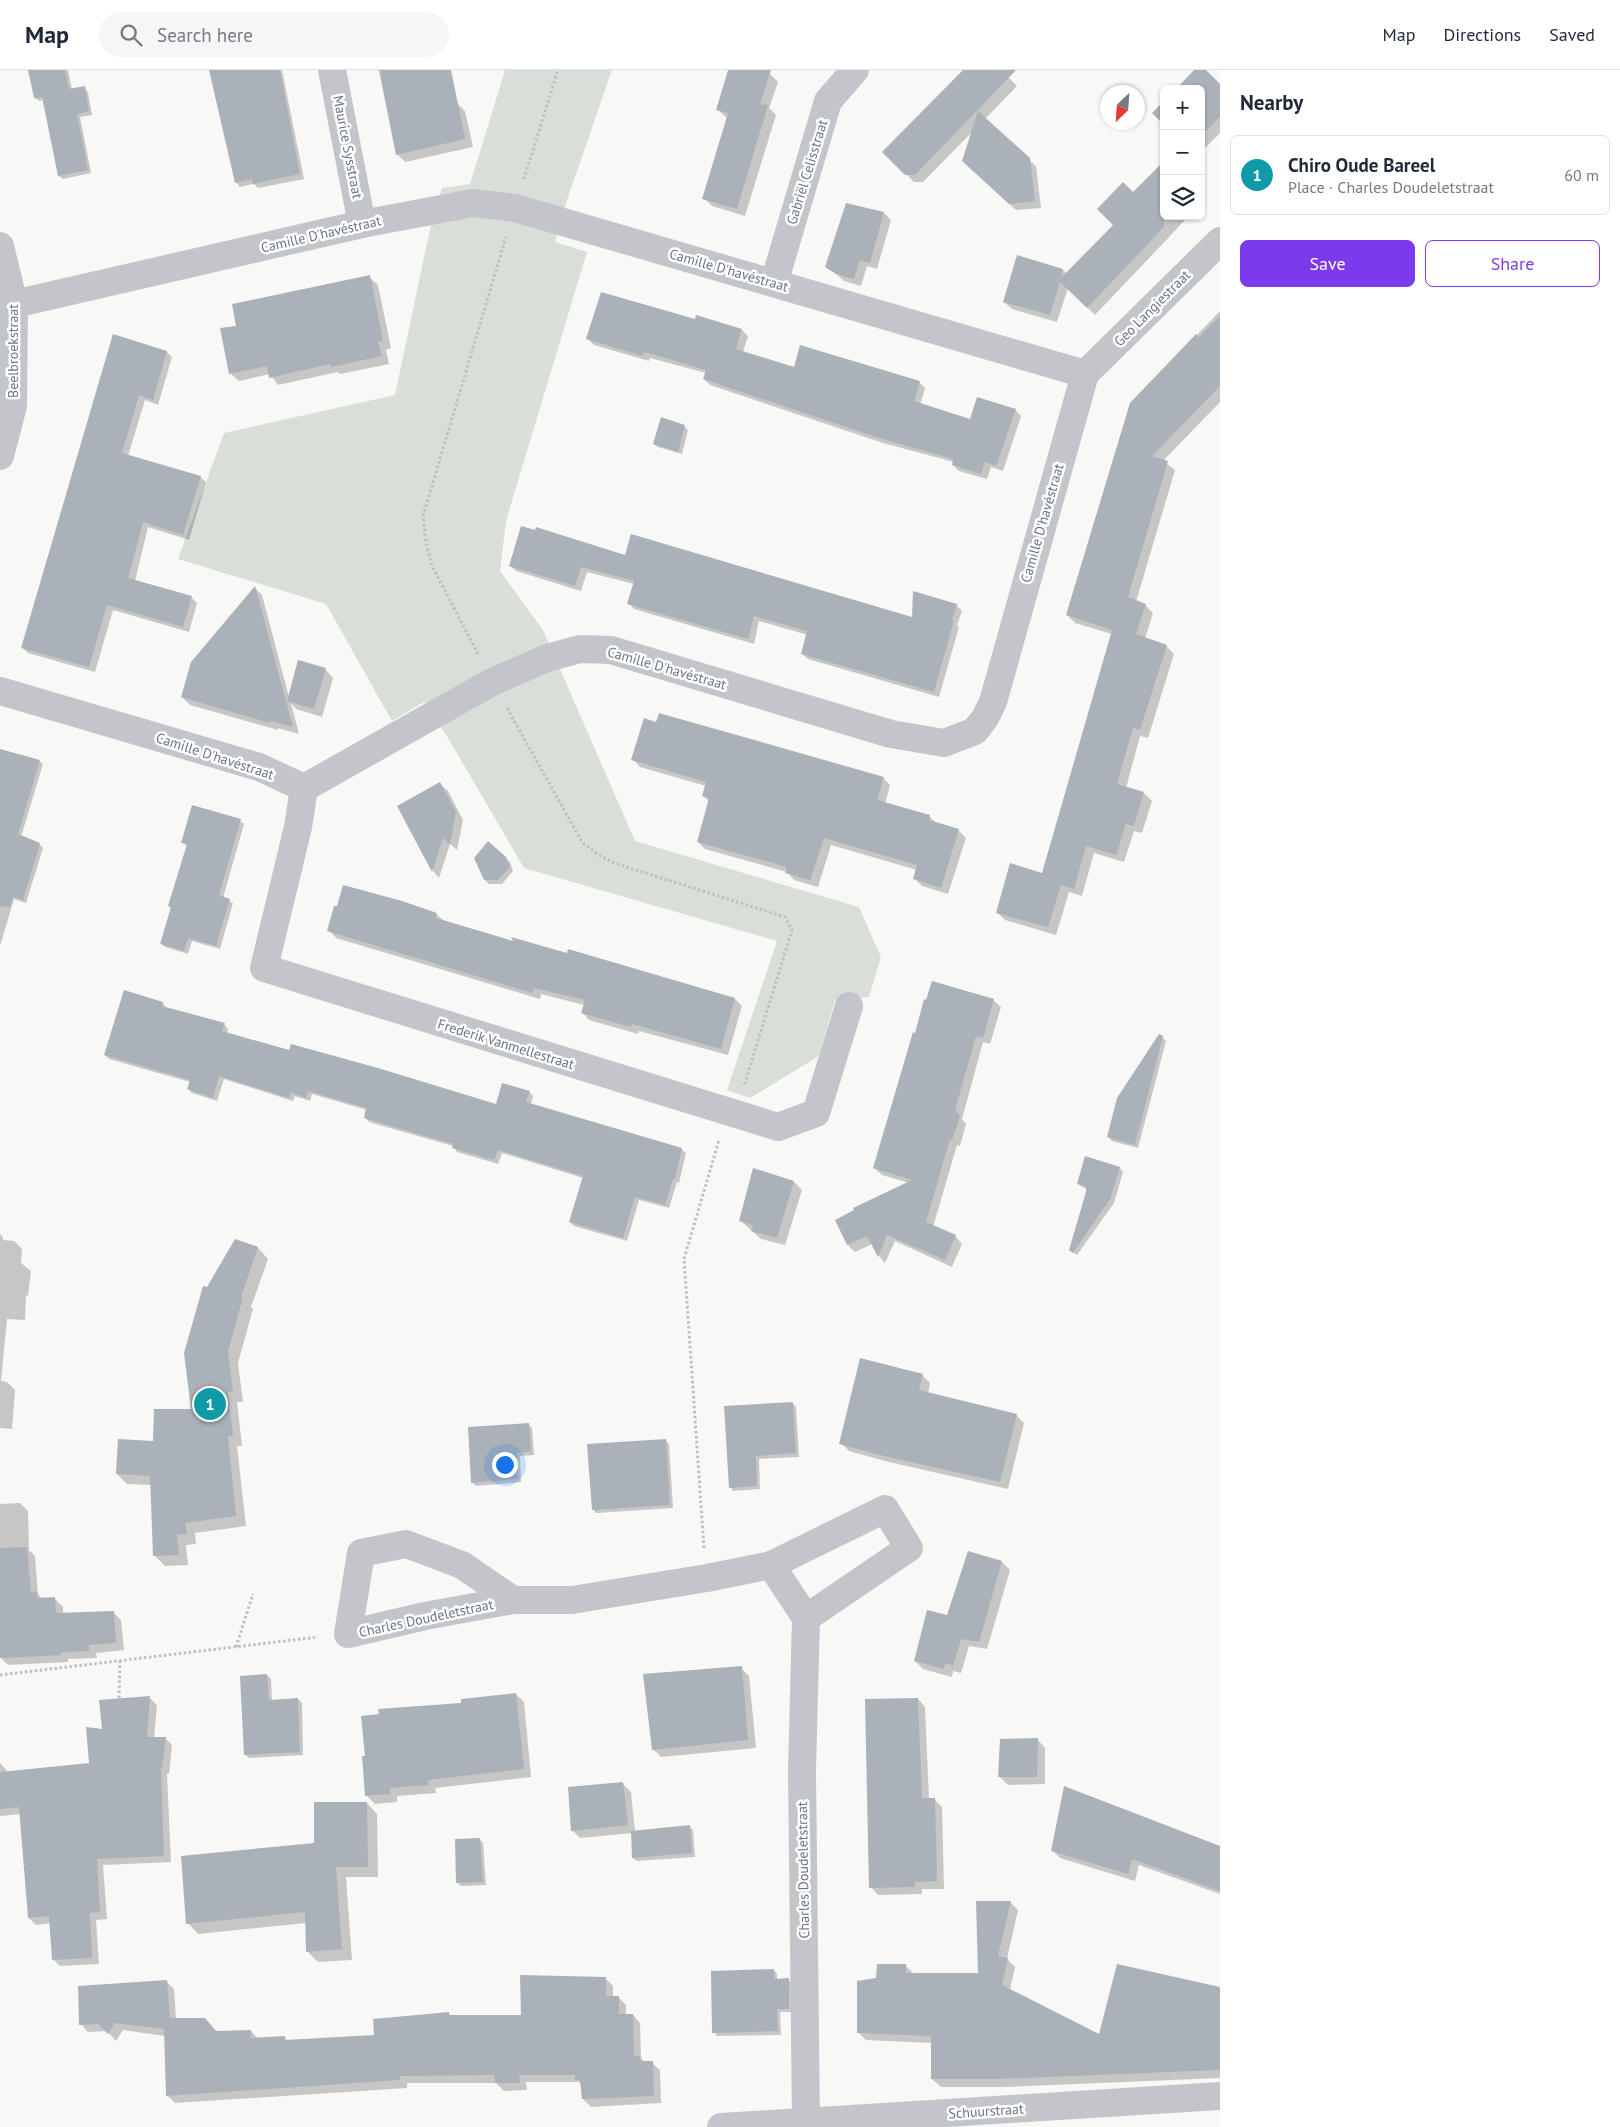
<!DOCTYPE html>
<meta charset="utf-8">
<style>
:root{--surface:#fff;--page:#f6f6f7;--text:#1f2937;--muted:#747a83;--line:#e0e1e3;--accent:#7c3aed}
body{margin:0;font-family:"PT Sans",sans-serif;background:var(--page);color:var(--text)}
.controls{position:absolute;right:15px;top:15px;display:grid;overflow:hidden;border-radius:8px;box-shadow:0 1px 4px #0004}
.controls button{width:45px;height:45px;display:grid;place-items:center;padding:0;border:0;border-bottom:1px solid var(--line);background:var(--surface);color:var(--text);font:25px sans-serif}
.compass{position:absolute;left:1100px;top:15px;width:45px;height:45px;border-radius:50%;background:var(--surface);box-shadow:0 1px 4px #0004;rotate:205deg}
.you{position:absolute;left:504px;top:1394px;width:18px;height:18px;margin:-12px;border:4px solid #fff;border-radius:50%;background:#1a73e8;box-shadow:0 0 0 8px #1a73e833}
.badge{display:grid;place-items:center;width:32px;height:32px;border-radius:50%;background:var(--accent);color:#fff;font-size:16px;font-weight:700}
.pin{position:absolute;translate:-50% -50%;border:2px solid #fff;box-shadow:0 1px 5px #0006}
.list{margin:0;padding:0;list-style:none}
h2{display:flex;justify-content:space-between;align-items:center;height:65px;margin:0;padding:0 20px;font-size:21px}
h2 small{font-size:16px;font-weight:400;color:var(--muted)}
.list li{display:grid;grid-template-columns:32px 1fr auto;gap:15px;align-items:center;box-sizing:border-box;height:80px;margin:0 10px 10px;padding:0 10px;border:1px solid var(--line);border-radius:8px}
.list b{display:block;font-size:19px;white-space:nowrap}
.list p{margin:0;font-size:16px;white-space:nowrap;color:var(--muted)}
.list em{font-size:16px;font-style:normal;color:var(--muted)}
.actions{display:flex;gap:10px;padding:15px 20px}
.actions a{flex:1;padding:11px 0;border:1px solid var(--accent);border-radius:8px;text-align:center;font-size:18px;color:var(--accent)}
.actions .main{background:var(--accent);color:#fff}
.icon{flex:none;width:28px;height:28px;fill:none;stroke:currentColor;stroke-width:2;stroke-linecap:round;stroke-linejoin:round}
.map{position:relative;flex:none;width:1220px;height:2057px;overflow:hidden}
header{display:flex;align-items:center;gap:30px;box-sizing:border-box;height:70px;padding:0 25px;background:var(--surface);border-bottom:1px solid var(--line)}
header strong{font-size:24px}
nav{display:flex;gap:28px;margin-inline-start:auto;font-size:18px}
.search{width:350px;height:45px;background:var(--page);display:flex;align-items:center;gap:12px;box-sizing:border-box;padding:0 18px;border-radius:28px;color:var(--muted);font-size:19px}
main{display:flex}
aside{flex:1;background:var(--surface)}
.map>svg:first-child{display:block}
.green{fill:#d9dfd8}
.shadow{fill:#0003}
.building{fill:#abb1b9}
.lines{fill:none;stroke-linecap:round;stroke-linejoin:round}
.path{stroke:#bdbfc2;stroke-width:3;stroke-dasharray:2.5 2.5;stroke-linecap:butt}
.minor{stroke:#c3c5ca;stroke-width:28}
.labels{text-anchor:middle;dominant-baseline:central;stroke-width:5;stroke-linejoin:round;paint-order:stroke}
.street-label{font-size:14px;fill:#697486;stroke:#fff}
</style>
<header>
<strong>Map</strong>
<div class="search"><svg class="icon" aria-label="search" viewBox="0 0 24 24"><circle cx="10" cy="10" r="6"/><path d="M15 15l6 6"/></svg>Search here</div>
<nav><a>Map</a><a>Directions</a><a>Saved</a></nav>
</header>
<main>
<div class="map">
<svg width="1220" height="2057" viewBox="0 0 1220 2057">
<rect width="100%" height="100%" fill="#f8f9f7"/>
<!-- green -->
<polygon class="green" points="505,0 612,0 567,130 555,172 587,182 506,451 500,501 543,560 635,771 859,837 881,887 869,927 835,930 819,986 750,1028 727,1020 777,871 524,798 448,668 424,632 392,651 326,534 178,489 224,363 395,325 430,159 442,118 470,114"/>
<!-- shadow -->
<g class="shadow">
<polygon points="29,0 68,0 72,20 84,18 88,22 92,45 80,47 91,103 63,109 59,106 44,30 39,31 35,28"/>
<polygon points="221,0 282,0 304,109 258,118 254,114 240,117 236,112"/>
<polygon points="380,0 439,0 457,33 465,41 473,77 405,92 397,84"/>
<polygon points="729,0 757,0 770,4 778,12 769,38 776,45 745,146 712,136 704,128 727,48 718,40"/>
<polygon points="965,0 1001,0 1017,16 985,49 1036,96 1041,138 1016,140 970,97 973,61 923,112 914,112 884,82"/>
<polygon points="1196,0 1204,0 1220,15 1220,63 1201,82 1201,19"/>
<polygon points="1133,124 1164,146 1188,147 1095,245 1068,218 1057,252 1012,239 1004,232 1063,200 1067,204 1115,155"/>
<polygon points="884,143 891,150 877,199 867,196 861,216 844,211 827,196"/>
<polygon points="369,207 378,215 391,278 386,280 389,294 340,304 338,302 278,315 270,304 239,311 230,303"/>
<polygon points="1220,241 1220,332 1163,391 1175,400 1136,532 1145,535 1153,543 1145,569 1166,576 1174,584 1148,668 1140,666 1126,718 1144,723 1152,731 1142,763 1134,761 1124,792 1094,783 1082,826 1069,822 1056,865 1005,850 997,842 1043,804 1112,564 1075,553 1067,545 1131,334"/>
<polygon points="696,250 742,260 748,266 743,282 795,299 919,312 925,318 920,335 971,351 1015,340 1021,346 1003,401 991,397 987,409 959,401 953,395 954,392 883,373 710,315 704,309 706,303 650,288 649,291 594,275 588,269"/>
<polygon points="113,265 167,282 172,287 158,335 145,330 128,386 200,407 206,412 189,470 148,457 135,511 191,527 197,533 189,562 113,540 95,602 28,583 22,577"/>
<polygon points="661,349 685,357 688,360 682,384 658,377 654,374"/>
<polygon points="626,486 913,549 956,535 962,541 957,555 959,557 939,627 808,589 802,584 808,565 759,551 754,574 634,539 629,533 634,514 587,502 581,521 516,501 510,496"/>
<polygon points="255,518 262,525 289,627 325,599 333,608 322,647 296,639 291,633 299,664 278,658 278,660 190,635 182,627"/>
<polygon points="660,644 883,708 890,715 885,734 929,746 937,754 958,760 966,768 948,824 922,816 915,809 917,800 831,775 818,817 794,810 787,802 705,779 698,772 709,731 703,726 706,716 640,697 633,689 657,653"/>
<polygon points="0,680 39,691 43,694 21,767 39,774 43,778 26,833 14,829 0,876"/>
<polygon points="440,714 448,721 463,750 457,780 450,774 439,808 433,801 399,737"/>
<polygon points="240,751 244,754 223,828 233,833 220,879 192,871 188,884 165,877 162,874 172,839 169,836 187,776 182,772"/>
<polygon points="505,788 510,792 513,801 502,814 489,814 485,810"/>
<polygon points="436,844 444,851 515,873 567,885 569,880 735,929 742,936 728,985 639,961 638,964 589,950 582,942 584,935 541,924 540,929 336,868 329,860"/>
<polygon points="993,930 1001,937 990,974 983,972 962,1049 966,1054 960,1076 957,1075 933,1157 955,1166 962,1174 952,1197 895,1171 885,1193 879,1186 872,1174 855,1182 848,1175 909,1113 882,1105 874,1098 915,964"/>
<polygon points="163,933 166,938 224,954 228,959 227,964 497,1036 529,1022 533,1026 531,1035 681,1079 686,1083 679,1113 677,1112 669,1138 639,1130 627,1171 574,1156 570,1152 583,1108 502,1083 498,1094 457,1082 453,1076 369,1052 365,1048 367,1040 312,1024 310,1031 295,1026 293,1031 224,1009 217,1031 192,1023 188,1019 190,1012 109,989 105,985"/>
<polygon points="1162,967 1166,971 1138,1078 1112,1071 1108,1067"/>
<polygon points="1086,1088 1120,1098 1123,1102 1114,1133 1077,1185 1070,1180 1087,1119 1082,1117 1078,1114"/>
<polygon points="753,1100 794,1112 802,1120 785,1175 761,1169 740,1150"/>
<polygon points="0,1164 3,1167 3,1170 14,1171 22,1179 21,1193 31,1201 28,1226 26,1225 25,1250 7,1249 1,1311 7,1312 15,1320 12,1359 0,1358"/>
<polygon points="235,1170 258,1178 268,1189 251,1237 253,1239 238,1293 243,1332 237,1332 242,1376 237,1376 246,1456 195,1463 196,1474 186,1475 188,1495 165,1496 155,1486 152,1415 127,1414 117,1404 193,1340 207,1218"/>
<polygon points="922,1305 930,1313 928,1324 1016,1345 1024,1353 1008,1419 889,1392 849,1381 841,1373"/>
<polygon points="792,1333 796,1337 799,1387 759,1389 760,1419 733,1421 730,1417"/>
<polygon points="528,1354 532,1358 534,1385 520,1386 521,1412 476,1416 472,1412"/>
<polygon points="665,1370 669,1374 673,1438 596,1443 593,1439"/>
<polygon points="20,1433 28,1441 29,1480 35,1486 38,1524 42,1529 55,1529 63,1537 63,1544 113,1542 121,1550 124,1580 96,1583 97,1588 68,1589 68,1592 8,1595 0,1587 0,1434"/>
<polygon points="1002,1492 1010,1500 987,1579 969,1576 961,1603 953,1601 952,1607 923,1599 915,1591 948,1547"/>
<polygon points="741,1598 749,1606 756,1678 661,1687 653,1679"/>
<polygon points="267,1605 271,1609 272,1631 298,1629 302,1633 303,1685 249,1688 246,1685"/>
<polygon points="516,1624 524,1632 531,1707 435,1718 436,1723 397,1726 397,1732 375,1734 367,1726 364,1687 463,1634"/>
<polygon points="150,1628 157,1635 154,1668 165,1668 172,1675 169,1704 167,1704 171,1792 103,1795 107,1849 96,1850 99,1894 60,1896 53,1889 50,1853 36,1855 29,1848 21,1744 0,1746 0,1693 8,1702 90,1694 103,1660"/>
<polygon points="918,1629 925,1637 929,1729 934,1729 942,1737 944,1819 922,1819 922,1824 878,1825 871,1817"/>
<polygon points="1037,1669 1045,1678 1045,1714 1008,1715 1000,1707"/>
<polygon points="623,1714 631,1722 635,1762 690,1757 693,1760 695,1787 637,1791 633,1788 633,1763 580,1768 572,1760"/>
<polygon points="367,1733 377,1744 378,1807 346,1807 352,1890 318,1892 307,1881 306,1853 198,1864 188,1853 315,1774"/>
<polygon points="479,1769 483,1773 486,1815 461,1816 457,1812"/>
<polygon points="1220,1778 1220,1824 1139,1795 1135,1811 1060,1788 1052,1780"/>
<polygon points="1010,1832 1018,1840 1007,1889 1015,1897 1010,1920 1100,1966 1220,1919 1220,2008 1004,2017 941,2017 932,2009 932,1973 866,1970 858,1962 877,1909 905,1895 913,1903 979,1905"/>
<polygon points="774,1900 777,1904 777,1910 788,1910 792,1913 792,1942 780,1942 781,1965 717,1966 714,1962"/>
<polygon points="605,1908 613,1916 613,1927 618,1927 626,1935 626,1945 633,1945 640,1953 641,1988 646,1993 652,1993 660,2000 661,2033 591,2037 583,2029 582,2015 579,2012 526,2012 527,2020 504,2021 496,2013 407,2013 407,2018 175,2033 167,2025 165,1966 123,1960 116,1971 107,1961 88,1962 81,1954 167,1912 174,1919 176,1949 217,1962 251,1961 258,1969 284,1967 288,1971 375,1966 448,1943 452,1946 522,1946"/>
</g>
<!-- building -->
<g class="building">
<polygon points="28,0 65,0 69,19 85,16 89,41 77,44 88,100 58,106 42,27 34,28"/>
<polygon points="209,0 280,0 300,104 253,114 252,109 235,113"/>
<polygon points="379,0 451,0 465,69 396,85"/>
<polygon points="728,0 771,0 760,34 768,35 737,139 702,129 728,43 716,40"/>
<polygon points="963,0 1016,0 915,105 905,105 882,82"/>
<polygon points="1194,0 1206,0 1220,14 1220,47 1201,66 1201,19 1176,19"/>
<polygon points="1164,31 1164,55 1152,43"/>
<polygon points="978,41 1030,88 1035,131 1009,134 962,91"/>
<polygon points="1164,91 1164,157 1087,238 1060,212 1050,245 1003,232 1017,185 1063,199 1061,208 1113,155 1097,139 1123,112 1133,122"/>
<polygon points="846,133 884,142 870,193 860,190 854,209 836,204 825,197"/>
<polygon points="370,205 383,271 378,272 382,286 331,297 330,294 269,308 267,296 229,304 220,258 236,256 232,234"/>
<polygon points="601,222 695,249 696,245 742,259 736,279 794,297 800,275 920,311 914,331 970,349 977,327 1016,339 996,396 985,392 981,404 952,395 953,389 876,367 703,309 706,300 644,282 643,286 586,269"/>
<polygon points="1220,246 1220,316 1152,386 1168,391 1128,527 1146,534 1136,564 1167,575 1140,660 1133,658 1117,714 1144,722 1134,756 1126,754 1116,785 1086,776 1074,819 1061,815 1048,857 996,843 1010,793 1042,803 1112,560 1066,545 1130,333 1196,264 1199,267"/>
<polygon points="113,264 167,281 153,330 139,325 122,383 201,406 183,465 143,452 128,508 192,526 183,557 107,535 89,597 21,578"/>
<polygon points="661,347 685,355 678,382 653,374"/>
<polygon points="521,456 535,460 536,457 625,485 631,464 912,547 913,521 957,534 952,549 954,550 934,622 801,584 807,561 754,546 748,569 627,534 634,511 581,497 575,516 509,496"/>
<polygon points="255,516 293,657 271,651 270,653 181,627 191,592"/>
<polygon points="298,590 326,598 314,639 287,631"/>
<polygon points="659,643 884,707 877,730 930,745 929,750 959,759 941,818 913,809 917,795 824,768 810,810 785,803 787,797 697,772 709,728 702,726 706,712 631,690 644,648 656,652"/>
<polygon points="0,679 40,690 18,764 40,773 23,830 13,827 10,837 0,836"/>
<polygon points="440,712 456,742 450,774 443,768 432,802 397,736"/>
<polygon points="192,735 241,749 219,825 230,829 216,876 188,868 184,881 160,874 171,837 168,836 187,774 181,773"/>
<polygon points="488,771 506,787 510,797 498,810 484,810 474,788"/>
<polygon points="343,815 402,831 437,843 436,848 513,871 511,867 567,883 568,879 735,928 721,979 632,954 631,957 581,943 585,930 534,918 532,923 327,861 334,836 337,836"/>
<polygon points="932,911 994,929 983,968 976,966 955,1040 960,1046 952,1070 950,1069 926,1152 956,1165 945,1190 887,1165 878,1187 867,1166 847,1175 835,1150 854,1140 853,1138 912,1110 873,1098 913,962 915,963 924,929 926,930"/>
<polygon points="124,920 163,932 162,936 225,953 222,961 289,980 291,974 378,998 496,1034 502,1013 530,1021 526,1032 682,1078 675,1109 673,1109 665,1135 635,1127 623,1168 569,1152 583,1106 498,1080 494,1090 452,1078 453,1074 364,1048 366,1038 308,1021 306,1028 291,1022 289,1028 219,1006 213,1028 187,1019 190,1010 104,985"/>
<polygon points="1159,964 1163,966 1135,1075 1107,1067 1117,1028"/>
<polygon points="1085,1086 1120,1097 1110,1129 1073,1183 1069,1180 1086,1122 1086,1116 1077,1114"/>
<polygon points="753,1098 794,1111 777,1168 751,1161 753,1155 739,1151"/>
<polygon points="235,1169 258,1177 241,1227 243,1227 228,1282 233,1322 228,1322 233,1366 228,1366 236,1446 185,1453 187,1464 177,1465 179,1485 153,1486 150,1406 116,1404 118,1369 153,1371 154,1339 191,1339 184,1283 203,1216 207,1217"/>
<polygon points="860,1288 923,1304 919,1320 1017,1344 1000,1412 880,1385 839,1374"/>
<polygon points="793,1332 796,1383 756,1386 757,1416 729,1418 724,1336"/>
<polygon points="529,1353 531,1381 517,1383 518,1409 471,1413 468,1357"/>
<polygon points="666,1369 670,1435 592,1440 587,1374"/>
<polygon points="27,1477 31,1522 37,1522 37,1528 55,1527 56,1543 114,1541 116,1573 89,1575 89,1581 61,1582 61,1585 0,1588 0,1478"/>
<polygon points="968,1481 1002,1491 979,1572 961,1569 953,1596 945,1593 944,1599 914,1591 927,1540 947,1545"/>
<polygon points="742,1596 748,1670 652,1680 643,1604"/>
<polygon points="267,1604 269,1630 298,1628 300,1682 244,1685 240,1606"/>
<polygon points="516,1623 524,1699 428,1710 429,1715 390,1718 390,1724 365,1726 362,1686 365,1686 361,1646 379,1644 378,1639 461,1633 461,1629"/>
<polygon points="150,1626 147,1667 166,1667 162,1698 161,1697 164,1786 97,1789 100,1842 90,1843 92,1888 52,1890 49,1846 28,1848 19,1737 0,1739 0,1702 89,1693 86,1657 102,1659 99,1630"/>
<polygon points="918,1628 922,1728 935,1728 937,1811 915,1812 915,1817 869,1818 865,1629"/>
<polygon points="1038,1668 1037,1707 998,1707 1000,1669"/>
<polygon points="623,1712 628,1755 571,1761 568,1717"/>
<polygon points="1064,1716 1220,1776 1220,1821 1132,1789 1128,1804 1051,1781"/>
<polygon points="314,1732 367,1732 368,1797 336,1797 342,1879 306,1882 305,1842 186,1854 181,1786 314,1773"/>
<polygon points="690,1755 692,1783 632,1788 631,1761"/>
<polygon points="480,1768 483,1812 456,1813 455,1769"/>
<polygon points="976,1831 1011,1831 998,1886 1008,1888 1002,1915 1099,1964 1117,1894 1220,1917 1220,2000 996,2009 931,2009 931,1966 857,1963 857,1911 876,1908 877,1894 906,1894 906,1903 978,1903"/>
<polygon points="774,1899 774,1909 789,1908 789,1939 777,1939 778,1961 712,1963 711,1901"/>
<polygon points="520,1905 606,1907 606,1926 619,1926 619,1944 633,1944 634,1986 640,1986 641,1991 653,1991 654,2026 582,2029 580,2010 575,2010 575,2005 519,2005 520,2013 495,2013 494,2005 400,2006 400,2010 166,2026 164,1959 115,1953 108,1964 98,1954 79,1955 78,1916 167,1910 170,1948 205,1948 216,1961 251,1960 251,1968 285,1966 285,1970 374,1965 373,1949 449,1942 449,1945 521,1945"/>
</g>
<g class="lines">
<!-- path -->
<g class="path">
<polyline points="524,109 558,0"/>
<polyline points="478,584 432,496 426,473 423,446 506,167"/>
<polyline points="507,638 582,772 597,784 614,793 785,847 792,860 744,1016"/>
<polyline points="704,1478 684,1189 719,1070"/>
<polyline points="236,1577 253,1524"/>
<polyline points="0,1605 318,1567"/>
<polyline points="119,1628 120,1591"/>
</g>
<!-- minor -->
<g class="minor">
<polyline points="332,0 362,154"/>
<polyline points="0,176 14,234 13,336 0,386"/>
<polyline points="774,213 828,31 855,0"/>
<polyline points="14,234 362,154 473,133 515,138 1085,304"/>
<polyline points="0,621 259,697 304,718"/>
<polyline points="304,718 492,612 547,588 580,579 611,580 891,664 944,673 975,661 985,648 993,632 1085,304 1220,171"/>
<polyline points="304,718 298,757 264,898 778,1057 816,1043 849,936"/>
<polyline points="771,1495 885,1439 909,1478 806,1548"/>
<polyline points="513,1530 425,1546 348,1564 361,1483 406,1474 462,1495 513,1530 572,1530 707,1508 771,1495 806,1548 802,1700 806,2053"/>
<polyline points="721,2057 1220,2026"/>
</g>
</g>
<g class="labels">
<!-- street labels -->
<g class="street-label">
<text transform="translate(348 77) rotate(79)">Maurice Sysstraat</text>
<text transform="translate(807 102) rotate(-73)">Gabriël Celisstraat</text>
<text transform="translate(321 164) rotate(-13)">Camille D'havéstraat</text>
<text transform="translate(729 200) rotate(16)">Camille D'havéstraat</text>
<text transform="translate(1152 238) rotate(-45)">Geo Langiestraat</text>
<text transform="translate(13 281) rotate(-90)">Beelbroekstraat</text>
<text transform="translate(1042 453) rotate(-74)">Camille D'havéstraat</text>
<text transform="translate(667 598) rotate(16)">Camille D'havéstraat</text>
<text transform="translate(215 686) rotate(18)">Camille D'havéstraat</text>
<text transform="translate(506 974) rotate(17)">Frederik Vanmellestraat</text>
<text transform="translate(426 1548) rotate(-12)">Charles Doudeletstraat</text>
<text transform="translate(803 1800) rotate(-91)">Charles Doudeletstraat</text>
<text transform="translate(986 2041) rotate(-4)">Schuurstraat</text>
</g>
</g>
</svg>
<div class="controls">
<button>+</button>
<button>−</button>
<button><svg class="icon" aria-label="layers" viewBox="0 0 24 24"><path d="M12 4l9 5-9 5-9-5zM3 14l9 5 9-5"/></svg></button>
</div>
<svg class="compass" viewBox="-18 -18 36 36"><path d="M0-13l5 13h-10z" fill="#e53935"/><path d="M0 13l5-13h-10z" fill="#747a83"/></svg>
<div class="you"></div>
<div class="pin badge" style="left:210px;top:1334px;background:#0f9aa8">1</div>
</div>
<aside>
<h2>Nearby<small></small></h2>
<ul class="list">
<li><span class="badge" style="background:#0f9aa8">1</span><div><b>Chiro Oude Bareel</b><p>Place · Charles Doudeletstraat</p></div><em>60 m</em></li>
</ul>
<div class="actions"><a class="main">Save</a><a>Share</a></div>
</aside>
</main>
